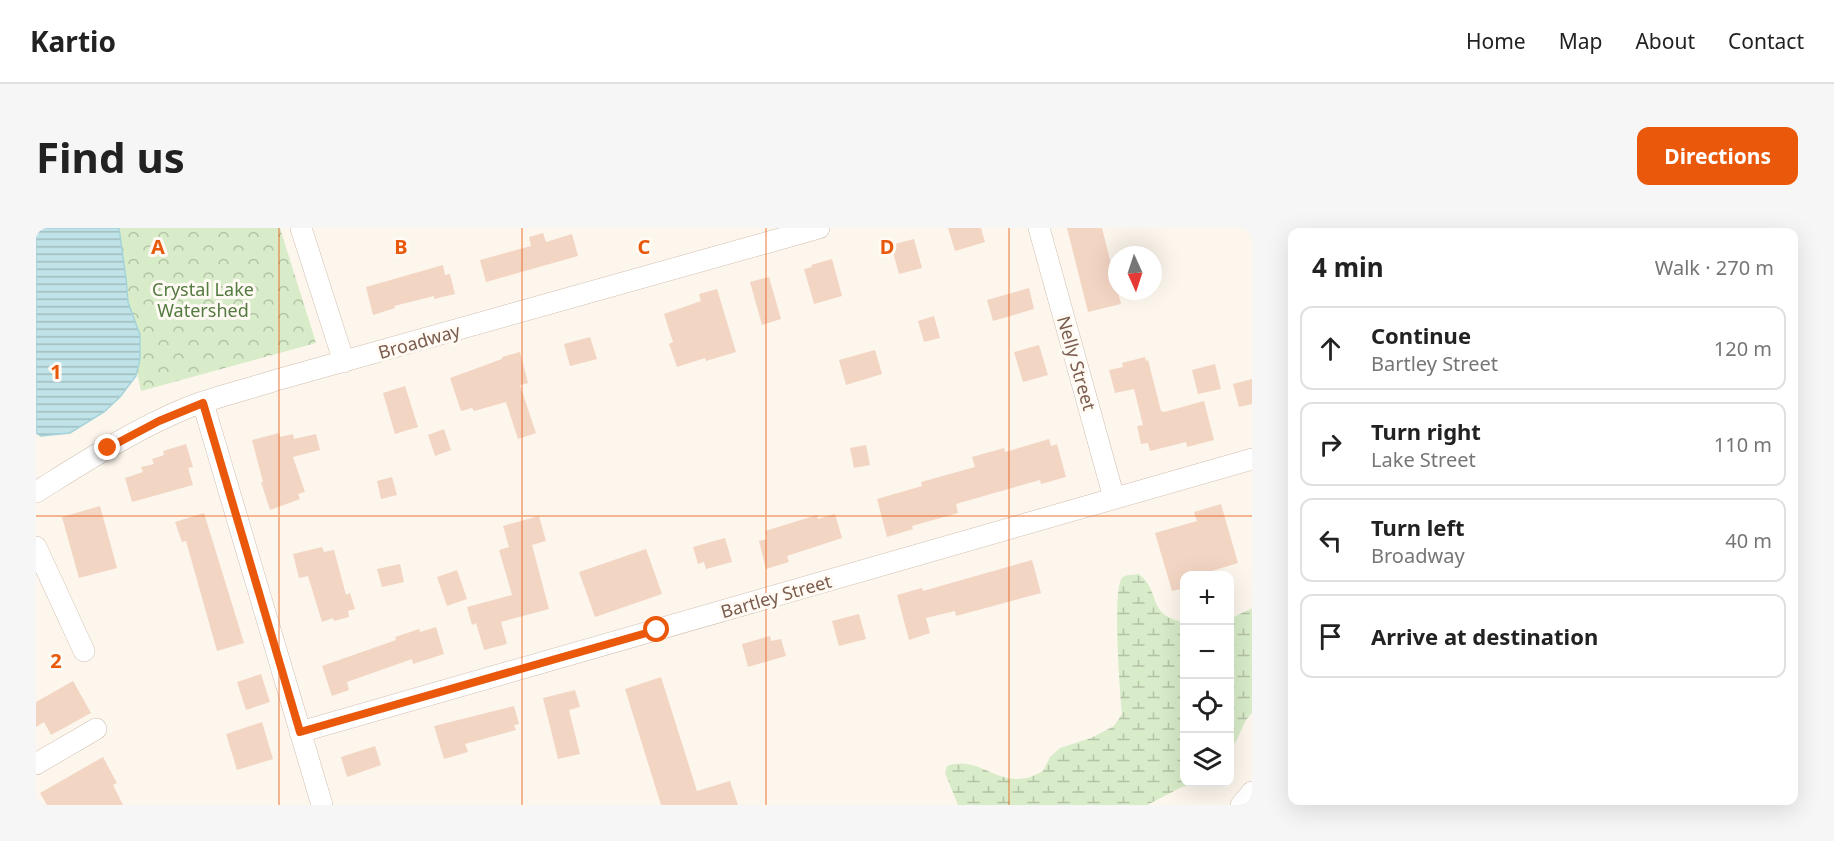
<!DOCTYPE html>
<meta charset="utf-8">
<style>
:root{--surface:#fff;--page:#f6f6f6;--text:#222;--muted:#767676;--line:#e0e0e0;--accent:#ea580c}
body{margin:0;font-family:"Noto Sans",sans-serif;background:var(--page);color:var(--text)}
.controls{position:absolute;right:18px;bottom:18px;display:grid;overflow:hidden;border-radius:12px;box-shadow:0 6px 24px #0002}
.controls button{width:54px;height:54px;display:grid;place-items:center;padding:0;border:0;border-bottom:2px solid var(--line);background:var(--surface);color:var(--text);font:30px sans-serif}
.compass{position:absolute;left:1072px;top:18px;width:54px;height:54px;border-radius:50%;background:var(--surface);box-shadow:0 6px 24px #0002;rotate:177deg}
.stop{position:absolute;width:18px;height:18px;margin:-14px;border:4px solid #ea580c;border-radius:50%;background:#fff}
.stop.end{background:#ea580c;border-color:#fff;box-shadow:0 2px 6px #0008}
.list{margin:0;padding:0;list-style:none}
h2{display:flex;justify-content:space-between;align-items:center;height:78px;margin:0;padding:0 24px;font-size:26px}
h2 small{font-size:20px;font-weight:400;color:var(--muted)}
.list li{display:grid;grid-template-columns:39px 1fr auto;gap:18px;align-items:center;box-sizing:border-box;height:84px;margin:0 12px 12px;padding:0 12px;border:2px solid var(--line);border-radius:12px}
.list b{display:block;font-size:22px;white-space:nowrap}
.list p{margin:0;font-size:20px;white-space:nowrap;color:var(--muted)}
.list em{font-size:20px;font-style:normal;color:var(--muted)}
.icon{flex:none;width:33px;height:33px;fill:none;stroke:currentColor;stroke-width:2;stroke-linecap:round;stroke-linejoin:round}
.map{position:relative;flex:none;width:1216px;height:577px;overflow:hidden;border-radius:12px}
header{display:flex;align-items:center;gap:36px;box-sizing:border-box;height:84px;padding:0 30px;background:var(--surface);border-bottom:2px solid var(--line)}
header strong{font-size:28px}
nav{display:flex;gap:33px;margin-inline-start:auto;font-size:21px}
.intro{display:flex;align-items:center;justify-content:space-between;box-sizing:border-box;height:144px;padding:0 36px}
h1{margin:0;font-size:42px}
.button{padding:15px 27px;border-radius:12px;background:var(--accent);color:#fff;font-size:21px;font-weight:700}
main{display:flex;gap:36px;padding:0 36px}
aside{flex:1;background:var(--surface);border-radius:12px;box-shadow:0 6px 24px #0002}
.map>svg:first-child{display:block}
.wetland{fill:url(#wetland-marsh)}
.park{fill:url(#park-crowns)}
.water{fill:url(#water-rules);stroke:#a5d3da;stroke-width:1.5}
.building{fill:#f3d5c3}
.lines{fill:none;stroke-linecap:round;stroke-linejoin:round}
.minor-casing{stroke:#d1beb0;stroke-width:22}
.minor{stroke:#fff;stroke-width:21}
.route{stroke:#ea580c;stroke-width:8}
.grid{fill:none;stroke:#e8590c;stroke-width:1.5;stroke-opacity:0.55}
.labels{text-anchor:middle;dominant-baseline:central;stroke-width:6;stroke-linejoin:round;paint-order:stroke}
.park-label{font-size:18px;fill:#537a41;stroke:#fffaf3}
.street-label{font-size:18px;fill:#7a5c4d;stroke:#fffaf3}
.grid-label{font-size:20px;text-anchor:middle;font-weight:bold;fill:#e8590c;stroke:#fffaf3;stroke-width:6;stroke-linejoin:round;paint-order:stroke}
</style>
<header>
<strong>Kartio</strong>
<nav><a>Home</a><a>Map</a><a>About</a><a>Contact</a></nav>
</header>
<div class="intro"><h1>Find us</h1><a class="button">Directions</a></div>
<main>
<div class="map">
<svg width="1216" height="577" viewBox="0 0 1216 577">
<defs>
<pattern id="wetland-marsh" width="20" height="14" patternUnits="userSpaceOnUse" patternTransform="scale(1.5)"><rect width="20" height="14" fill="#d8ecc9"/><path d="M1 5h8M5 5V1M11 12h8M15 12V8" fill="none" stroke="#b4c2a5"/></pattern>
<pattern id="park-crowns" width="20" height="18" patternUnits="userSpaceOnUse" patternTransform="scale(1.5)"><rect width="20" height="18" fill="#d8ecc9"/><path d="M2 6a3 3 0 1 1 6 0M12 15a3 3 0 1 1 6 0" fill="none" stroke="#b4c2a5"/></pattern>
<pattern id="water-rules" width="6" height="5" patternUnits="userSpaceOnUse" patternTransform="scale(1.5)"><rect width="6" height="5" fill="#bfe3e8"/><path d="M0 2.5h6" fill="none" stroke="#a0bbbe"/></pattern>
</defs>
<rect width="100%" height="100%" fill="#fdf6ec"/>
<!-- wetland -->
<g class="wetland">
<path d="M1103,346C1126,365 1110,387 1148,394V554L1173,555L1146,559L1111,577H922L909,545L911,538C947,525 965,568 1007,543L1014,529L1024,520L1055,510L1078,498L1086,486C1084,466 1076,362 1086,350C1089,346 1098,347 1103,346Z"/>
<polygon points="1216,380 1216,485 1210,492 1194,526 1194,391"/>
</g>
<!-- park -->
<polygon class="park" points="83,0 244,0 280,115 105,163 101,144 104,107 92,74 90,50"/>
<!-- water -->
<polygon class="water" points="0,0 83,0 90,50 92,74 104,107 104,131 100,148 84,169 68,184 34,205 5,208 0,205"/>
<!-- building -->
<g class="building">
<polygon points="912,0 945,0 949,14 919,23"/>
<polygon points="1031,0 1066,0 1085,76 1052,84"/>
<polygon points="507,5 510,14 536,6 542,28 450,54 444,32 495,18 493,9"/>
<polygon points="878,11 886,40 863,46 855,17"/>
<polygon points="796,31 806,68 778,76 768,41 776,39 775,37"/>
<polygon points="407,37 409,47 414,46 419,66 398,71 398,68 358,78 359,80 337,87 330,59"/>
<polygon points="733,49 745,91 726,97 714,54"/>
<polygon points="993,60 998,81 957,93 951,72"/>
<polygon points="681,61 700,124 670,133 669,130 641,139 633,116 637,114 628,86 665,73 663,66"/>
<polygon points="898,88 904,110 888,114 882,93"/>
<polygon points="554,109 561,131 534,138 528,116"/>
<polygon points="1003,117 1012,147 987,154 978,124"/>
<polygon points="839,122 846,146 810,157 803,132"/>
<polygon points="484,124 492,155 484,157 500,205 482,211 470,174 438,183 436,180 425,183 414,150 466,131 466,129"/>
<polygon points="1109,129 1110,133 1112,132 1125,183 1128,184 1168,173 1178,212 1151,219 1150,214 1114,223 1112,215 1105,216 1101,198 1107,197 1098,161 1079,165 1073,142 1087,139 1086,135"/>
<polygon points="1179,136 1185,161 1162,166 1156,142"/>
<polygon points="1216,151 1216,176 1203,179 1197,156"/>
<polygon points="369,158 382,199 359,206 347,165"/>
<polygon points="408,201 415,222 399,228 392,207"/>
<polygon points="243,205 244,209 257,206 258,211 280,206 284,222 257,229 269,264 262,266 264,271 234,282 225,254 227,254 216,212"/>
<polygon points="1013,211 1015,218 1021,216 1030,249 1005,256 1004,252 920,276 922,285 876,298 877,301 851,309 841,271 886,258 885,254 939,239 936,229 968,220 969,224"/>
<polygon points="150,216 157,239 152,240 157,257 96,274 89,250 107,244 105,239 118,236 116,231 128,227 127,223"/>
<polygon points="830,217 834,237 818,240 814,220"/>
<polygon points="356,249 361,267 345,271 341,253"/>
<polygon points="1185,276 1202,335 1159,348 1149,348 1149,360 1136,363 1119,305 1161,293 1158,284"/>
<polygon points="64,278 81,340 43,350 26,289"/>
<polygon points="168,285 208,415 181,423 150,313 146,314 139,294"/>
<polygon points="799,286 806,310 751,328 753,334 730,341 723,313 731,311 729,303 781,287 782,291"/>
<polygon points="503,288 510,313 496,317 513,381 465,394 471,416 448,422 440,395 436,397 431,379 476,367 463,322 473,319 467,298"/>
<polygon points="689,310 696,334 670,341 668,334 662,336 657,319"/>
<polygon points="286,319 288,324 298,322 310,367 314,365 319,381 312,383 313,389 298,393 297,390 286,394 272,348 263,350 257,326"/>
<polygon points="610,321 626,366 559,389 543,344"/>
<polygon points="996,332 1005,365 920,388 919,383 890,390 894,405 873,412 861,367 886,360 887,363"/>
<polygon points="364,336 368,354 346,359 341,341"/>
<polygon points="421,342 431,371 411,378 401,349"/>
<polygon points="823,386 830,411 803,418 796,393"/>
<polygon points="400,399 408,426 377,436 376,431 311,454 313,462 296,468 286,438 360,412 359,409 383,401 384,404"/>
<polygon points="734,408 735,413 745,411 750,428 712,439 706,416"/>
<polygon points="225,446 234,474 210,482 201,454"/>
<polygon points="625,449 661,563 694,553 702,577 625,577 589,461"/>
<polygon points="37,453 55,485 15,507 8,494 0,499 0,474"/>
<polygon points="539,462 544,479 533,482 544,526 522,531 507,470"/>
<polygon points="478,478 483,496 478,497 480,502 429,516 432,524 408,531 398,498"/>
<polygon points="226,494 237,531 201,542 190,506"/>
<polygon points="339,518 345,537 311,549 305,529"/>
<polygon points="67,529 81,555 77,557 87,577 11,577 4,565"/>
</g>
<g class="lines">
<defs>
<g id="minor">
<polyline points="265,0 308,134"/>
<polyline points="1003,0 1078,270"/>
<polyline points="167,175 286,577"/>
<path d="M0,264C50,233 99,201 153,179C180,169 209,162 237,153L783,0"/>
<polyline points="0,319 48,423"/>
<polyline points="264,504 1216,231"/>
<polyline points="0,536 60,501"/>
<polyline points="1205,577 1216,564"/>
</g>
</defs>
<!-- minor casing -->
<use href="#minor" class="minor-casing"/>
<!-- minor -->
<use href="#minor" class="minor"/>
</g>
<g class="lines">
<!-- route -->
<polyline class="route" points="72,220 123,193 167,175 264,504 621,402"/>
</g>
<!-- grid -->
<path class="grid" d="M243,0V577M486,0V577M730,0V577M973,0V577M0,288H1216"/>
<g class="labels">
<!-- park labels -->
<g class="park-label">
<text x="167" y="61">Crystal Lake<tspan x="167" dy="21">Watershed</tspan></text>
</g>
<!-- street labels -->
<g class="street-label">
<text transform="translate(383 113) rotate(-16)">Broadway</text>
<text transform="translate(1041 135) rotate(74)">Nelly Street</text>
<text transform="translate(740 368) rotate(-16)">Bartley Street</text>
</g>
</g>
<g class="grid-label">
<text x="122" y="26">A</text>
<text x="365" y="26">B</text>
<text x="608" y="26">C</text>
<text x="851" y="26">D</text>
<text x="20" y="151">1</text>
<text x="20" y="440">2</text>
</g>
</svg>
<div class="controls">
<button>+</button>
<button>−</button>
<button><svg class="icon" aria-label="locate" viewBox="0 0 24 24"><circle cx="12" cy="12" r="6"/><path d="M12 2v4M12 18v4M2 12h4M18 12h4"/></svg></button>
<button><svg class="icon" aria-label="layers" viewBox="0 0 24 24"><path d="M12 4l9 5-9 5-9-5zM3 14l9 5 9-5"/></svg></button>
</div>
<svg class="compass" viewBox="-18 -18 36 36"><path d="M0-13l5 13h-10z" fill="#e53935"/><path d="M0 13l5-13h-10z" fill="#767676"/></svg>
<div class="stop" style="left:621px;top:402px"></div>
<div class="stop end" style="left:72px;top:220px"></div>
</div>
<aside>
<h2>4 min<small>Walk · 270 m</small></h2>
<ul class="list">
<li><svg class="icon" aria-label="ahead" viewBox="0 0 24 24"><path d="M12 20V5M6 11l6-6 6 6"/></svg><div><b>Continue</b><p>Bartley Street</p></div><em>120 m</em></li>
<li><svg class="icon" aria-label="right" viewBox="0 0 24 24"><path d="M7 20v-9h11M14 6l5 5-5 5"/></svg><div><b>Turn right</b><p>Lake Street</p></div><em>110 m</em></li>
<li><svg class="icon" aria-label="left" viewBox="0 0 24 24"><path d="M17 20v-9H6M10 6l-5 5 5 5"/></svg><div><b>Turn left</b><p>Broadway</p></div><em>40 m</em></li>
<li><svg class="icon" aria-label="arrive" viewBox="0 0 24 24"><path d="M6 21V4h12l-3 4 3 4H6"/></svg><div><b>Arrive at destination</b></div></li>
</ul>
</aside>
</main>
